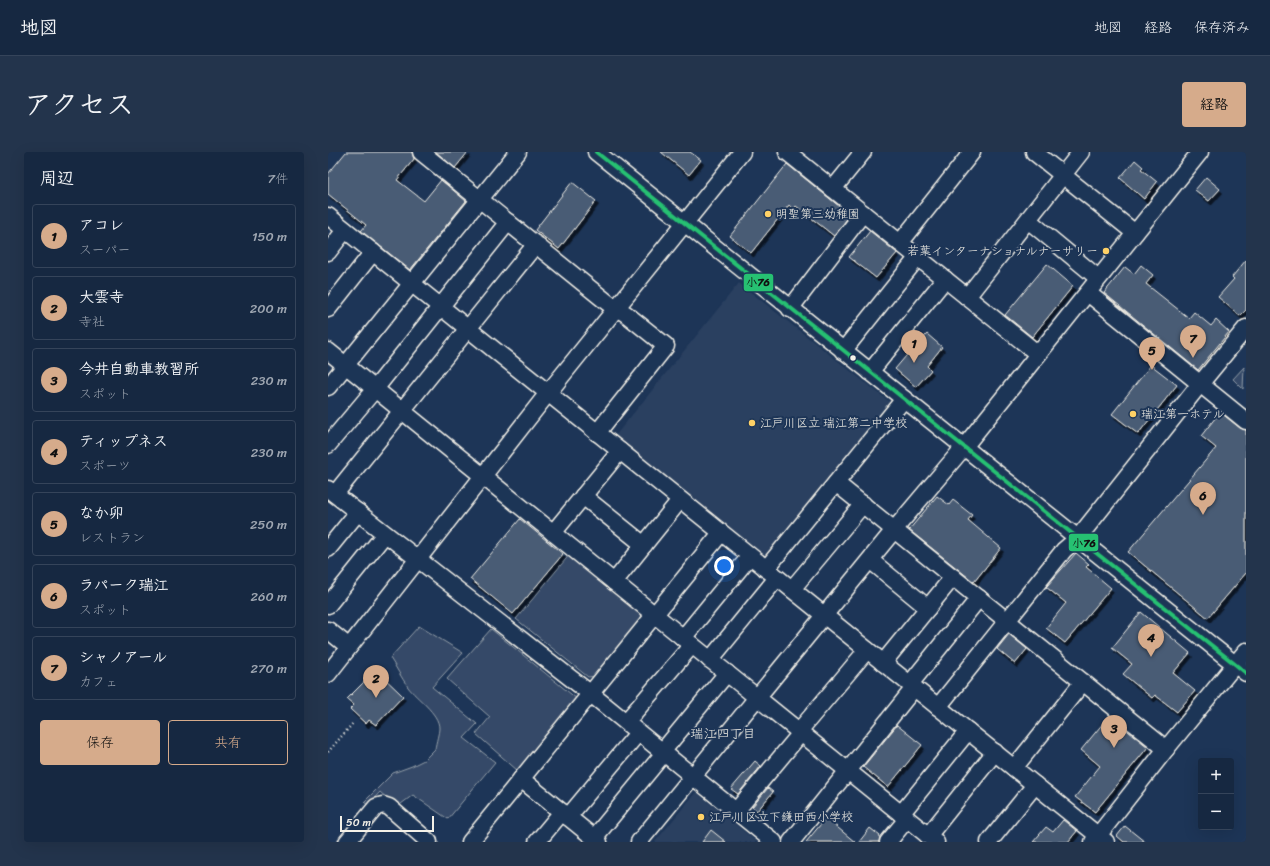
<!DOCTYPE html>
<html lang="ja">
<meta charset="utf-8">
<style>
:root{--surface:#162841;--page:#23344c;--text:#f1f3f6;--muted:#9ea6b1;--line:#35445a;--accent:#d6ab8b}
body{margin:0;font-family:Sriracha,"Klee One",sans-serif;background:var(--page);color:var(--text)}
.controls{position:absolute;right:12px;bottom:12px;display:grid;overflow:hidden;border-radius:4px;box-shadow:0 4px 16px #0002}
.controls button{width:36px;height:36px;display:grid;place-items:center;padding:0;border:0;border-bottom:1px solid var(--line);background:var(--surface);color:var(--text);font:20px sans-serif}
.scale{position:absolute;left:12px;bottom:10px;width:94px;box-sizing:border-box;padding-left:4px;border:2px solid #f4f1e8;border-top:0;font-size:11px;line-height:14px;white-space:nowrap;color:#f4f1e8;-webkit-text-stroke:3px #1d3557;paint-order:stroke}
.you{position:absolute;left:396px;top:414px;width:14px;height:14px;margin:-10px;border:3px solid #fff;border-radius:50%;background:#1a73e8;box-shadow:0 0 0 6px #1a73e833}
.badge{display:grid;place-items:center;width:26px;height:26px;border-radius:50%;background:var(--accent);color:#111;font-size:13px;font-weight:700}
.pin{position:absolute;translate:-50% -33px;filter:drop-shadow(0 1px 2px #0008)}
.pin::after{content:'';position:absolute;top:21px;width:14px;height:12px;background:inherit;clip-path:polygon(0 0,100% 0,50% 100%)}
.list{margin:0;padding:0;list-style:none}
h2{display:flex;justify-content:space-between;align-items:center;height:52px;margin:0;padding:0 16px;font-size:17px}
h2 small{font-size:13px;font-weight:400;color:var(--muted)}
.list li{display:grid;grid-template-columns:26px 1fr auto;gap:12px;align-items:center;box-sizing:border-box;height:64px;margin:0 8px 8px;padding:0 8px;border:1px solid var(--line);border-radius:4px}
.list b{display:block;font-size:15px;white-space:nowrap}
.list p{margin:0;font-size:13px;white-space:nowrap;color:var(--muted)}
.list em{font-size:13px;font-style:normal;color:var(--muted)}
.actions{display:flex;gap:8px;padding:12px 16px}
.actions a{flex:1;padding:9px 0;border:1px solid var(--accent);border-radius:4px;text-align:center;font-size:14px;color:var(--accent)}
.actions .main{background:var(--accent);color:#111}
.map{position:relative;flex:none;width:918px;height:690px;overflow:hidden;border-radius:4px}
header{display:flex;align-items:center;gap:24px;box-sizing:border-box;height:56px;padding:0 20px;background:var(--surface);border-bottom:1px solid var(--line)}
header strong{font-size:19px}
nav{display:flex;gap:22px;margin-inline-start:auto;font-size:14px}
.intro{display:flex;align-items:center;justify-content:space-between;box-sizing:border-box;height:96px;padding:0 24px}
h1{margin:0;font-size:28px}
.button{padding:10px 18px;border-radius:4px;background:var(--accent);color:#111;font-size:14px;font-weight:700}
main{display:flex;gap:24px;padding:0 24px}
aside{flex:1;background:var(--surface);border-radius:4px;box-shadow:0 4px 16px #0002}
.map>svg:first-child{display:block}
.built{fill:#2a4060}
.green{fill:#354a67;stroke:#949ea8}
.building{fill:#485b74;stroke:#f4f1e8;filter:url(#shadow)}
.lines{fill:none;stroke-linecap:round;stroke-linejoin:round}
.minor-casing{stroke:#f4f1e8;stroke-width:19}
.path{stroke:#f4f1e8;stroke-width:2.5;stroke-dasharray:1 3;stroke-linecap:butt}
.minor{stroke:#1d3557;stroke-width:16}
.bus-1-casing{stroke:#1d3557;stroke-width:7}
.bus-1{stroke:#26c172;stroke-width:4}
.poi-dot{fill:#ffd166;stroke:#1d3557;stroke-width:1.5}
.bus-dot{fill:#f4f1e8;stroke:#1d3557;stroke-width:1.5}
.labels{text-anchor:middle;dominant-baseline:central;stroke-width:4;stroke-linejoin:round;paint-order:stroke}
.poi-label{font-size:12px;fill:#f4f1e8;stroke:#1d3557;text-anchor:start}
.neighbourhood-label{font-size:13px;fill:#f4f1e8;stroke:#1d3557}
.line-badge{stroke:#1d3557;stroke-width:1.5}
.pale-badge-label{font-size:11px;text-anchor:middle;font-weight:bold;fill:#111}
</style>
<header>
<strong>地図</strong>
<nav><a>地図</a><a>経路</a><a>保存済み</a></nav>
</header>
<div class="intro"><h1>アクセス</h1><a class="button">経路</a></div>
<main>
<aside>
<h2>周辺<small>7件</small></h2>
<ul class="list">
<li><span class="badge">1</span><div><b>アコレ</b><p>スーパー</p></div><em>150 m</em></li>
<li><span class="badge">2</span><div><b>大雲寺</b><p>寺社</p></div><em>200 m</em></li>
<li><span class="badge">3</span><div><b>今井自動車教習所</b><p>スポット</p></div><em>230 m</em></li>
<li><span class="badge">4</span><div><b>ティップネス</b><p>スポーツ</p></div><em>230 m</em></li>
<li><span class="badge">5</span><div><b>なか卯</b><p>レストラン</p></div><em>250 m</em></li>
<li><span class="badge">6</span><div><b>ラパーク瑞江</b><p>スポット</p></div><em>260 m</em></li>
<li><span class="badge">7</span><div><b>シャノアール</b><p>カフェ</p></div><em>270 m</em></li>
</ul>
<div class="actions"><a class="main">保存</a><a>共有</a></div>
</aside>
<div class="map">
<svg width="918" height="690" viewBox="0 0 918 690">
<defs>
<filter id="shadow"><feDropShadow dx="2.5" dy="4" stdDeviation="0" flood-color="#0009"/></filter>
</defs>
<rect width="100%" height="100%" fill="#1d3557"/>
<filter id="ink" filterUnits="userSpaceOnUse"><feTurbulence type="fractalNoise" baseFrequency=".025" numOctaves="2"/><feDisplacementMap in="SourceGraphic" scale="8" xChannelSelector="R" yChannelSelector="G"/><feConvolveMatrix kernelMatrix="1 2 1 2 8 2 1 2 1" color-interpolation-filters="sRGB"/></filter>
<g filter="url(#ink)">
<!-- built -->
<g class="built">
<polygon points="411,131 563,251 443,402 434,404 287,284"/>
<polygon points="368,640 429,690 327,690"/>
</g>
<!-- green -->
<g class="green">
<polygon points="916,215 915,237 905,227"/>
<polygon points="242,402 316,461 317,467 268,524 260,525 188,467"/>
<path d="M91,474L135,501L104,535L149,572L136,586L167,610L120,667L85,643L69,655L52,640L40,653L36,650L65,621L84,614L96,608L107,597C108,590 111,581 111,576C111,561 88,546 80,535C73,525 68,515 62,506Z"/>
<polygon points="163,477 249,547 190,619 148,582 162,565 119,527"/>
</g>
<!-- building -->
<g class="building">
<polygon points="18,0 84,0 86,7 69,28 96,49 113,28 138,49 82,118 33,79 38,73 0,42 0,22"/>
<polygon points="108,0 140,0 127,16"/>
<polygon points="333,0 362,0 373,8 361,23"/>
<polygon points="807,8 815,15 813,17 829,30 816,47 792,26"/>
<polygon points="459,12 522,63 506,84 468,54 465,57 461,53 423,101 402,84"/>
<polygon points="878,25 892,37 881,49 867,38"/>
<polygon points="244,30 268,49 231,97 207,78"/>
<polygon points="542,79 569,101 548,126 521,105"/>
<polygon points="918,108 918,158 912,164 890,145 906,127 904,125"/>
<polygon points="719,112 745,134 704,185 677,163"/>
<polygon points="813,113 825,123 818,132 861,166 866,160 883,174 888,168 901,180 870,218 776,141 797,115 806,122"/>
<polygon points="599,182 614,195 599,214 603,218 588,235 567,217 589,191 590,192"/>
<polygon points="823,213 849,233 810,282 784,262"/>
<polygon points="892,260 912,276 918,278 918,421 880,466 800,400 888,296 873,284"/>
<polygon points="609,344 621,353 625,348 644,363 640,368 673,396 646,430 581,378"/>
<polygon points="192,367 235,402 185,462 142,427"/>
<polygon points="748,401 761,412 758,415 783,436 737,491 718,476 738,451 718,435"/>
<polygon points="813,460 862,501 845,521 867,539 849,560 827,543 824,546 795,522 804,512 784,496"/>
<polygon points="681,482 699,497 687,512 669,497"/>
<polygon points="48,518 75,544 48,573 41,568 38,572 22,557 26,553 19,547"/>
<polygon points="781,564 820,595 767,660 747,645 772,614 753,598"/>
<polygon points="569,573 594,593 560,635 535,615"/>
<polygon points="427,609 433,614 410,642 403,637"/>
<polygon points="440,636 445,640 429,659 424,655"/>
<polygon points="498,666 527,690 478,690"/>
<polygon points="735,668 749,679 740,690 705,690 718,675 725,680"/>
<polygon points="797,674 817,690 796,690 789,684"/>
<polygon points="542,676 552,684 551,690 531,690"/>
<polygon points="383,678 398,690 374,690"/>
</g>
<g class="lines">
<defs>
<g id="minor">
<polyline points="93,0 280,151 298,162 338,194 269,281"/>
<polyline points="268,0 918,521"/>
<polyline points="459,0 710,202"/>
<polyline points="706,0 807,81"/>
<polyline points="505,37 535,0"/>
<polyline points="0,64 778,690"/>
<polyline points="700,68 770,126"/>
<polyline points="572,91 644,0"/>
<polyline points="0,100 17,78"/>
<polyline points="760,141 918,269"/>
<polyline points="639,145 753,0"/>
<polyline points="0,157 45,100"/>
<polyline points="462,157 535,61"/>
<polyline points="0,199 608,690"/>
<polyline points="515,199 590,105"/>
<polyline points="542,220 617,127"/>
<polyline points="0,235 190,0"/>
<polyline points="0,293 47,237 180,70"/>
<polyline points="508,331 838,597"/>
<polyline points="0,337 263,542 446,690"/>
<polyline points="7,342 208,92"/>
<polyline points="255,344 316,393"/>
<polyline points="225,381 292,299"/>
<polyline points="0,397 30,360"/>
<polyline points="542,408 600,456"/>
<polyline points="438,417 576,247"/>
<polyline points="286,430 352,348"/>
<polyline points="464,437 535,352"/>
<polyline points="0,453 57,382"/>
<polyline points="0,478 21,495"/>
<polyline points="355,486 422,404"/>
<polyline points="382,508 449,426"/>
<polyline points="555,511 625,425"/>
<polyline points="0,522 220,241 414,0"/>
<polyline points="582,532 651,446"/>
<polyline points="610,555 736,398 750,386 872,232 918,176"/>
<polyline points="298,570 364,493"/>
<polyline points="471,579 539,498"/>
<polyline points="334,600 399,521"/>
<polyline points="686,616 755,530"/>
<polyline points="193,627 271,690"/>
<polyline points="408,659 473,581"/>
<polyline points="573,662 640,579"/>
<polyline points="240,665 310,581"/>
<polyline points="600,684 667,600"/>
<polyline points="266,686 336,601"/>
<polyline points="19,690 48,655 55,653 61,655 101,690"/>
<polyline points="142,690 393,381"/>
<polyline points="209,690 234,660"/>
<polyline points="311,690 566,378 636,295 872,0"/>
<polyline points="463,690 586,536"/>
<polyline points="560,690 579,667"/>
<polyline points="661,690 707,633"/>
<polyline points="765,690 838,597 918,499"/>
</g>
</defs>
<!-- minor casing -->
<use href="#minor" class="minor-casing"/>
<!-- path -->
<polyline class="path" points="0,600 26,570"/>
<!-- minor -->
<use href="#minor" class="minor"/>
<defs>
<polyline id="bus-1" points="268,0 918,521"/>
</defs>
<!-- bus-1 casing -->
<use href="#bus-1" class="bus-1-casing"/>
<!-- bus-1 -->
<use href="#bus-1" class="bus-1"/>
</g>
</g>
<!-- markers -->
<g class="poi-dot">
<circle cx="440" cy="62" r="4"/>
<circle cx="778" cy="99" r="4"/>
<circle cx="805" cy="262" r="4"/>
<circle cx="424" cy="271" r="4"/>
<circle cx="373" cy="665" r="4"/>
</g>
<circle class="bus-dot" cx="525" cy="206" r="3.5"/>
<g class="labels">
<!-- poi labels -->
<g class="poi-label">
<text x="448" y="62">明聖第三幼稚園</text>
<text x="770" y="99" text-anchor="end">若葉インターナショナルナーサリー</text>
<text x="813" y="262">瑞江第一ホテル</text>
<text x="432" y="271">江戸川区立 瑞江第二中学校</text>
<text x="381" y="665">江戸川区立下鎌田西小学校</text>
</g>
<!-- neighbourhood labels -->
<g class="neighbourhood-label">
<text x="395" y="581">瑞江四丁目</text>
</g>
</g>
<g class="line-badge">
<rect x="415" y="121" width="31" height="19" rx="4" fill="#26c172"/>
<rect x="740" y="381" width="31" height="19" rx="4" fill="#26c172"/>
</g>
<g class="pale-badge-label">
<text x="430" y="134">小76</text>
<text x="756" y="395">小76</text>
</g>
</svg>
<div class="controls">
<button>+</button>
<button>−</button>
</div>
<div class="scale">50 m</div>
<div class="you"></div>
<div class="pin badge" style="left:586px;top:211px">1</div>
<div class="pin badge" style="left:48px;top:546px">2</div>
<div class="pin badge" style="left:786px;top:596px">3</div>
<div class="pin badge" style="left:823px;top:505px">4</div>
<div class="pin badge" style="left:824px;top:218px">5</div>
<div class="pin badge" style="left:875px;top:363px">6</div>
<div class="pin badge" style="left:865px;top:206px">7</div>
</div>
</main>
